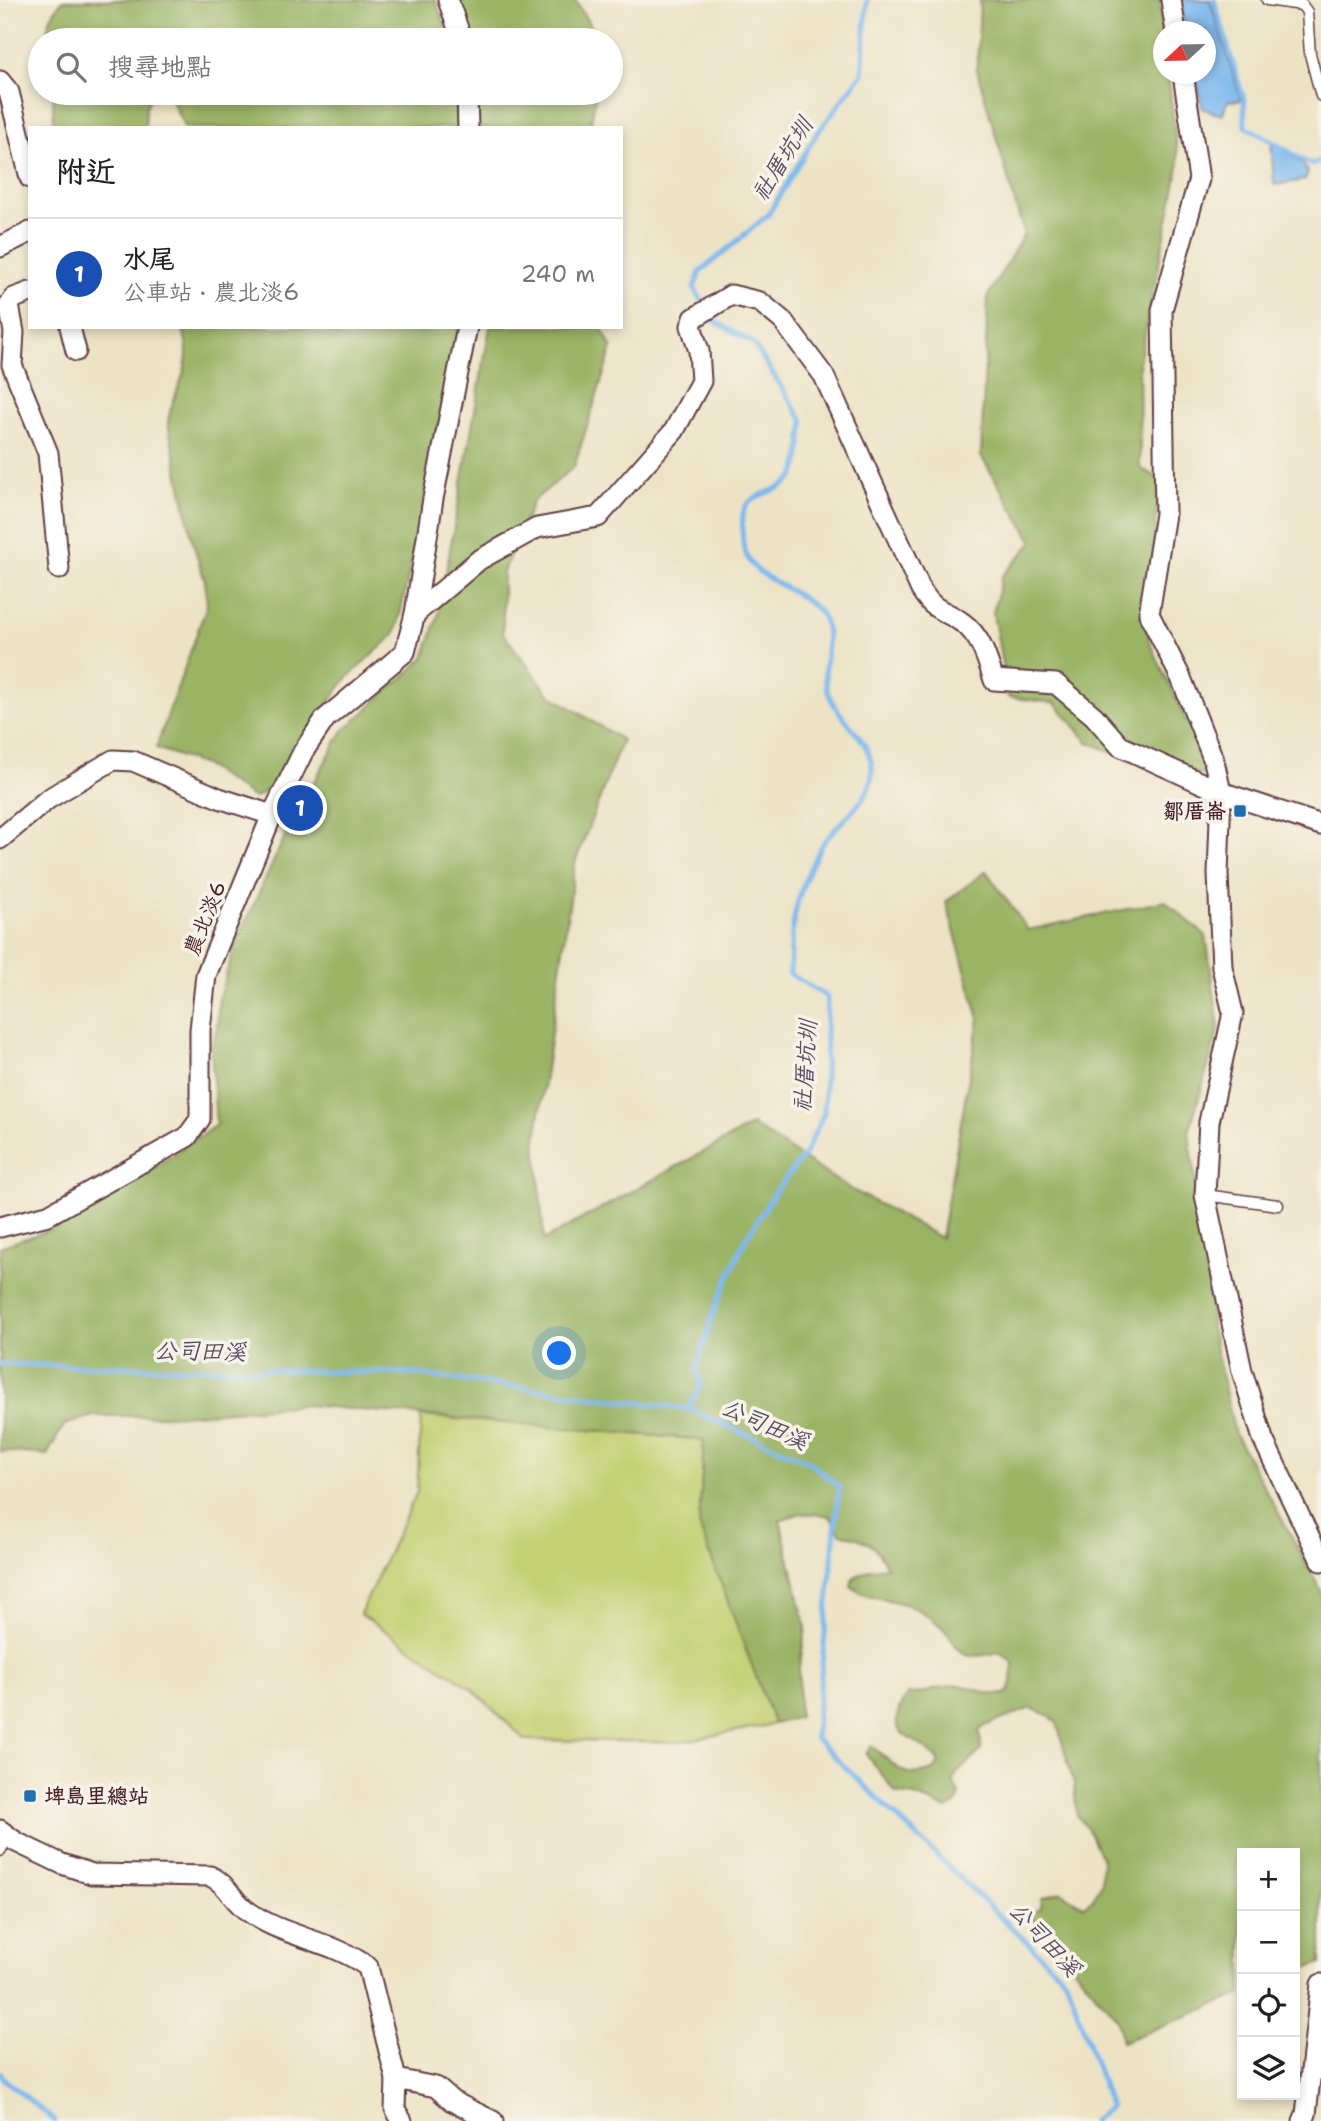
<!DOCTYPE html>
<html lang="zh-TW">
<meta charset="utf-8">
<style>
:root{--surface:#fff;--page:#f2f2f2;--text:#222;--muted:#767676;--line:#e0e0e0;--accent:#0f766e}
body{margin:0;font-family:"Shantell Sans","LXGW WenKai TC",sans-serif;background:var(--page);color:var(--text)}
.controls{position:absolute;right:21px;bottom:21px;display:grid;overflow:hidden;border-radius:0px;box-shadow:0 4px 10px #0003}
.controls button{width:63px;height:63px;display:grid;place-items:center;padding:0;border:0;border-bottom:2px solid var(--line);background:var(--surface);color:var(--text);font:35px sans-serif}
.compass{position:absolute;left:1153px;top:21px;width:63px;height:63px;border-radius:50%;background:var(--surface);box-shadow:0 4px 10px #0003;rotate:248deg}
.you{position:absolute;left:560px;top:1354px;width:24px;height:24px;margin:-18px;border:5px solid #fff;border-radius:50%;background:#1a73e8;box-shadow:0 0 0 10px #1a73e833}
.badge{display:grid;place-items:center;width:46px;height:46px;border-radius:50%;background:var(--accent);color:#fff;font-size:23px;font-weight:700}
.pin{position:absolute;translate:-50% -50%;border:4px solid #fff;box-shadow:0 2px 7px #0006}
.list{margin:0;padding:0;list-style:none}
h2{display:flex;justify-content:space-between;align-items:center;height:91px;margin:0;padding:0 28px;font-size:30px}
h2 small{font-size:23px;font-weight:400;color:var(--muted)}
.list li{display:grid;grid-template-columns:46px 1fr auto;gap:21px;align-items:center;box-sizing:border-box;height:112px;padding:0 28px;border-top:2px solid var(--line)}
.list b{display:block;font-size:26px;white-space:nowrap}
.list p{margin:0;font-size:23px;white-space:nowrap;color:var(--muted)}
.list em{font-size:23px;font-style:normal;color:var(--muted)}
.icon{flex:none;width:38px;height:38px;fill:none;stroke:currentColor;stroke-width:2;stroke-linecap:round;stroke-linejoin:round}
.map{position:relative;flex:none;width:1321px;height:2121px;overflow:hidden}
.search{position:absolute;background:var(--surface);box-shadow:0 4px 10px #0003;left:28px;top:28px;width:595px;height:77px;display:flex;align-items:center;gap:18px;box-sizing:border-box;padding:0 24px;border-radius:38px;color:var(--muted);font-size:26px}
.panel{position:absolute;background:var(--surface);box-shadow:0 4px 10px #0003;left:28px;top:126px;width:595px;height:203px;border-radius:0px}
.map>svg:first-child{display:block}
.green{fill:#c3d173;stroke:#86784f;stroke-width:2}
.forest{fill:#9ab365;stroke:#726948;stroke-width:2}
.water{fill:#7cb8ee;stroke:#636c8c;stroke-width:2}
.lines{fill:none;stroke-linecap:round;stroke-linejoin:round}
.stream{stroke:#7cb8ee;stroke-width:5}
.service-casing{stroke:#623c42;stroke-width:13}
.minor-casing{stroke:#623c42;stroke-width:23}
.service{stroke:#fff;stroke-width:10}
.minor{stroke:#fff;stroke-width:19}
.poi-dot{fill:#1f6fb2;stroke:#f7f3e8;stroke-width:2.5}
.labels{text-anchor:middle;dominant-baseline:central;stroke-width:7;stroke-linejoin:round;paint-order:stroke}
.poi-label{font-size:21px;font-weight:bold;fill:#4a1f2b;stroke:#f7f3e8;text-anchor:end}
.street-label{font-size:21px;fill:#4a1f2b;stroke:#f7f3e8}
.water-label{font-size:23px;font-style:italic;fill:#594d66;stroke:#f7f3e8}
</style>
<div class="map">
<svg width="1321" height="2121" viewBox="0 0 1321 2121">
<rect width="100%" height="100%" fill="#f7f3e8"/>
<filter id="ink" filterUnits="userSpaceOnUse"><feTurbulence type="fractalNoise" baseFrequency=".0143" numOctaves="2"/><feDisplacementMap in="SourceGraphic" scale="14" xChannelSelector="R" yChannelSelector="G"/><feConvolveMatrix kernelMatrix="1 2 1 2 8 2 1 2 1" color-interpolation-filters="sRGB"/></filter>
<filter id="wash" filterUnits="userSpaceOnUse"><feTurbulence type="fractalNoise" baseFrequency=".00686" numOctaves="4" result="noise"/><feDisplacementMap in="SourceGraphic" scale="28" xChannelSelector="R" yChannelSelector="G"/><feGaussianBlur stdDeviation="1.57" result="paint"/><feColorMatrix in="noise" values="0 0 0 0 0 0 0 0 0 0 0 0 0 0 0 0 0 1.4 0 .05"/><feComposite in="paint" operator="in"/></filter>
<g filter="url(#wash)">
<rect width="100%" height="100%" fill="#ece3c5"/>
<!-- green -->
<polygon class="green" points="421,1416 704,1440 699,1525 774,1724 679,1742 525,1740 471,1688 360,1614 417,1492"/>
<!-- forest -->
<g class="forest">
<path d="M63,0H435L451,40H48C45,24 53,12 63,0Z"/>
<polygon points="450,0 575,0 599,40 469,40"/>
<polygon points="980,0 1160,0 1164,74 1168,74 1179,166 1139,362 1140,468 1160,479 1147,622 1149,641 1204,758 1204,774 1167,775 1088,742 1055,703 1008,697 993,613 1002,576 1033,542 981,456 988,296 1024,234 977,70"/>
<polygon points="53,93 152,93 146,108 145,128 53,128"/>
<polygon points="168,93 461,93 459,128 185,128"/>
<polygon points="475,93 596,93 590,128 477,128"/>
<path d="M183,327H460L398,625L394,635L346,679L269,789L254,798L204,765L156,748L207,605L205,581L193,543L168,423C170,398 188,376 187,350C187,343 184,335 183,327Z"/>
<path d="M490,327H601L612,348L574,467L533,501L503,572V633L549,694L622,740L575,863L536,1140L544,1240L752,1125L845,1186L941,1238L979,1019L946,902L986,871L1028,930L1165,901L1206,936L1219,1028L1189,1132L1210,1288L1211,1328L1235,1434L1321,1590V1963L1295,1973V1853H1242V1994L1122,2042L1118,2020L1034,1920L1025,1917L1041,1908L1042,1898L1060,1892L1083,1906L1092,1900L1101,1884L1102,1860L1092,1836L1077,1815L1074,1784L1057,1723L1050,1716L1031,1708L985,1726L979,1731L982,1750L957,1773L953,1781L960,1796L955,1804L947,1809L915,1796L896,1793L866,1754L871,1746C895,1763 901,1783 935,1769L939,1762C920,1733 877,1742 907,1694C924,1696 940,1685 958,1685C976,1686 990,1699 1008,1693L1012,1683L1013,1662L999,1652C989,1654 976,1658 966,1654C957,1651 954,1641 948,1634C941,1625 928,1616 918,1610C896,1597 871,1602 851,1586L853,1578L870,1569L887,1567C876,1544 865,1539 840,1533L830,1516L801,1513L780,1520L806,1628L799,1668V1717L774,1724L699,1525L704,1440L305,1405L170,1416H93L64,1425L47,1455L0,1451V1247L78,1220L216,1125L211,1048L217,1028L219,998L235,945L292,821L342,732L424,658L438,616Z"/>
</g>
<!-- water -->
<g class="water">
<polygon points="1179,0 1210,0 1241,100 1228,101 1222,115 1203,109 1195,74 1206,74 1206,32 1186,31"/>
<polygon points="1271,140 1303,164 1308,173 1305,180 1274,185"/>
</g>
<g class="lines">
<!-- stream -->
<g class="stream">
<polyline points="1214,0 1244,100 1245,126 1312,165 1321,161"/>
<polyline points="0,1364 407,1373 688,1409 810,1462 839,1487 815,1738 1067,1981 1110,2106 1093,2121"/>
<path d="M688,1409L701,1386L697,1367L714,1311L744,1242L775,1192L805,1154L824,1113L827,997L790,974C791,940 792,911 805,880C810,868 817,853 824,842C840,819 875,800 872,768C870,736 838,721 828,692C819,666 835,636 821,614C816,606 804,599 796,594C756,570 738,568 743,515C745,491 785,494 795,474C802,460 801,437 804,422L753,343L714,321L694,288L700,272L768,215L816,135L862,74L867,0"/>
<polyline points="0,2072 4,2079 55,2121"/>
</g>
</g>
</g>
<g filter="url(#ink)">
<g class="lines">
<defs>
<g id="service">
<polyline points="1267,0 1302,5 1307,12 1310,54 1321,96"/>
<polyline points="1205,1195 1278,1205"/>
<polyline points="0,1851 3,1846"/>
</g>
<g id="minor">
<polyline points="448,0 462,40"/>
<polyline points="1171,0 1176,32"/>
<polyline points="1183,74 1199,179 1162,310 1165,514 1149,614 1181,678 1214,761 1221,792 1218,874 1222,967 1233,1013 1209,1122 1205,1195 1242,1371 1263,1439 1321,1561"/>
<polyline points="0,81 9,92 30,178"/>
<polyline points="467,93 468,128"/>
<polyline points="0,247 30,232"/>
<polyline points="30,292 14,298 9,305 14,332 12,365 48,453 59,569"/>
<polyline points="70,327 76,351"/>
<polyline points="415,614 433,499 467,327"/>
<polyline points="0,839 48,799 113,760 133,761 219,798 272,815"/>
<path d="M0,1227L48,1215L187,1137L200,1119V1030L206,975L272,815L303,752L325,719L405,652L415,614L479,560L537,528L598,517L674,431L701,381L699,351L691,326L694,318L731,295L760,302L783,321L824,376L921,590C936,614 943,608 963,623C982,637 987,660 994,680L1056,684L1094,716L1120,746L1221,792L1321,825"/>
<path d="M0,1830L16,1842L62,1864L92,1874L210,1876C228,1884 232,1901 249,1912C285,1938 330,1939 368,1967L396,2079L395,2109L402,2121"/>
<polyline points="396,2079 436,2087 452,2101 493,2121"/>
<polyline points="1303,2121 1306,2114 1321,1984"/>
</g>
</defs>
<!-- service casing -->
<use href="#service" class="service-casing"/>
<!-- minor casing -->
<use href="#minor" class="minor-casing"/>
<!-- service -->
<use href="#service" class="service"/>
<!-- minor -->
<use href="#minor" class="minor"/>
</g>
</g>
<!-- markers -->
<g class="poi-dot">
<rect x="1233" y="804" width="14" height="14" rx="3.5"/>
<rect x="23" y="1789" width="14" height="14" rx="3.5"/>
</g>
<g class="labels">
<!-- poi labels -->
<g class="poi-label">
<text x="1226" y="811">鄒厝崙</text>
<text x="44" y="1796" text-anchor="start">埤島里總站</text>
</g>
<!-- street labels -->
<g class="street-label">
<text transform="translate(205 918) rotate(-68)">農北淡6</text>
</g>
<!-- water labels -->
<g class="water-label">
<text transform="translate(782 159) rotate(-58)">社厝坑圳</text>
<text transform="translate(805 1066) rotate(-86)">社厝坑圳</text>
<text transform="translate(200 1351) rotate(1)">公司田溪</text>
<text transform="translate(765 1424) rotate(24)">公司田溪</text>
<text transform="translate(1045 1939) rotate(47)">公司田溪</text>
</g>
</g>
</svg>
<div class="controls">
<button>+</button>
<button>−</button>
<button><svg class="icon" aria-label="locate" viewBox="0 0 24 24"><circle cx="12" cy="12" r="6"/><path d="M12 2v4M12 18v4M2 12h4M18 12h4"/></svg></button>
<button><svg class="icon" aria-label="layers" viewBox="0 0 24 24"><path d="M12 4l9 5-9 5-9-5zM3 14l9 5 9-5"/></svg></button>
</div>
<svg class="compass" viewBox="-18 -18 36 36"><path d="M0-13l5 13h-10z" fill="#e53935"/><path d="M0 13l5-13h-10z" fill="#767676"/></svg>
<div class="you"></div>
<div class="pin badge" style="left:300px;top:808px;background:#1a4fb4">1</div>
<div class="search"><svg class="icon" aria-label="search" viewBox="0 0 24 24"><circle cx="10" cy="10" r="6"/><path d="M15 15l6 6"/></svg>搜尋地點</div>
<section class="panel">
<h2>附近<small></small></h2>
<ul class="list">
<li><span class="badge" style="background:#1a4fb4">1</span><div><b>水尾</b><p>公車站 · 農北淡6</p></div><em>240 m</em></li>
</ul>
</section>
</div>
